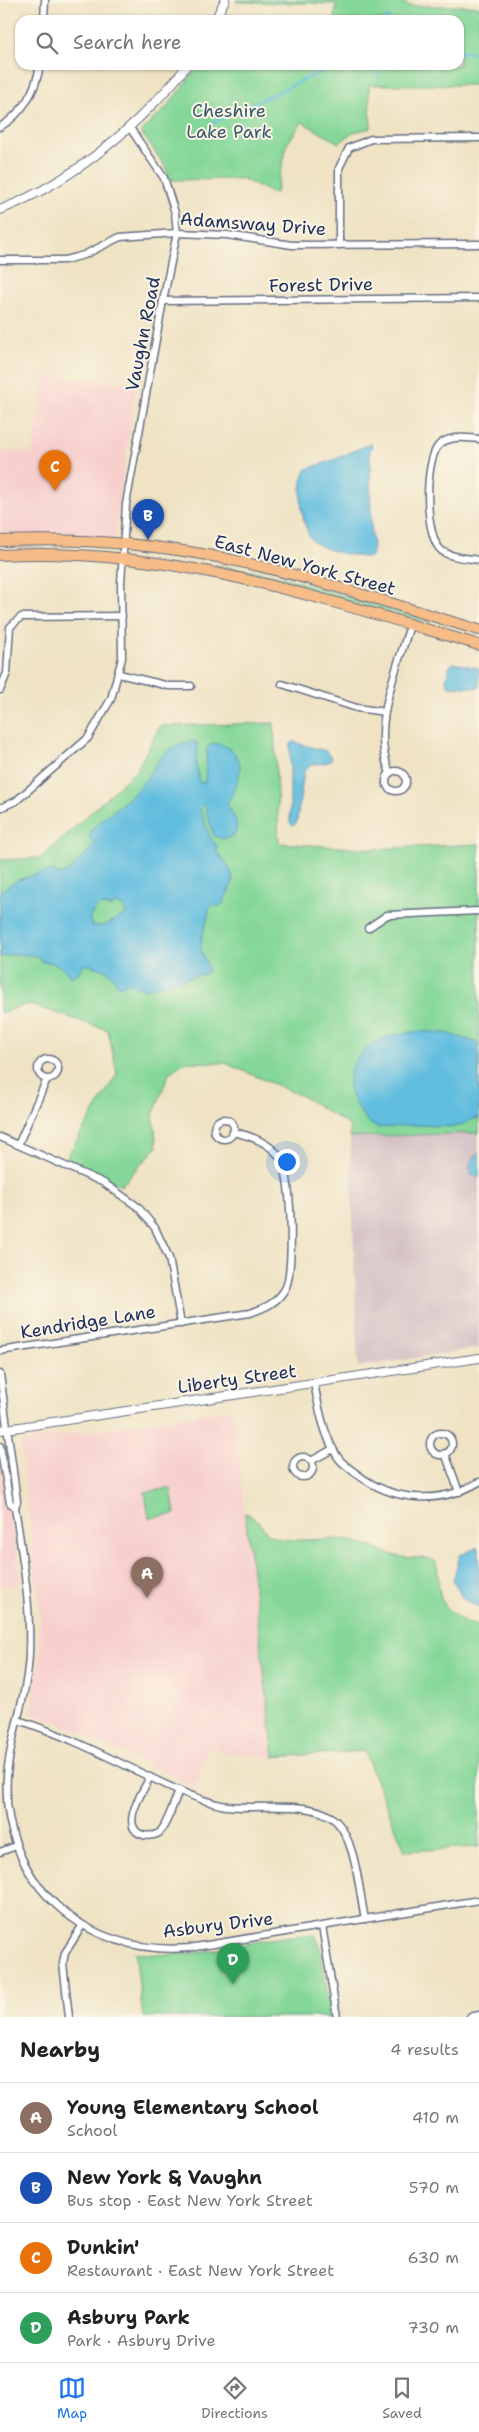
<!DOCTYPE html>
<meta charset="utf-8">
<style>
:root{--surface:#fff;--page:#f2f2f2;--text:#222;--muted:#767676;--line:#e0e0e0;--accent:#1a73e8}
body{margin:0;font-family:"Shantell Sans",sans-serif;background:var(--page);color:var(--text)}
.you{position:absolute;left:286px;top:1161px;width:18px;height:18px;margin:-12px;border:4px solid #fff;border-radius:50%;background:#1a73e8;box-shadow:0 0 0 8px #1a73e833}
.badge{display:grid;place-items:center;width:32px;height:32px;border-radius:50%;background:var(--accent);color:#fff;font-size:16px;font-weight:700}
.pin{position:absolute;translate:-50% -41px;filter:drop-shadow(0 1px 2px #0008)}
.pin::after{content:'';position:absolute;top:26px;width:18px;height:15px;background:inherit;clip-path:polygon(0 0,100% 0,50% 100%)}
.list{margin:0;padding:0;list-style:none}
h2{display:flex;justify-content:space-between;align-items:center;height:65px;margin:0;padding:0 20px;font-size:21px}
h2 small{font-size:16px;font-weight:400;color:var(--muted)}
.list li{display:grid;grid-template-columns:32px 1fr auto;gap:15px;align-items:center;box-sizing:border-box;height:70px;padding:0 20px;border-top:1px solid var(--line)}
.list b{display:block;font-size:19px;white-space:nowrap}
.list p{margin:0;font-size:16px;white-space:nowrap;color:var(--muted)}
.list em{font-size:16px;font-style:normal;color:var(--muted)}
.icon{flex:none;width:28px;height:28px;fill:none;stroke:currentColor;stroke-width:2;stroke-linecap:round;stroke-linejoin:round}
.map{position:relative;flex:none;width:479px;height:2017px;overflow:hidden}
.search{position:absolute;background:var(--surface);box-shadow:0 1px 4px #0004;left:15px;right:15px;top:15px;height:55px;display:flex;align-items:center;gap:12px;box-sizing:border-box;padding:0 18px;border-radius:15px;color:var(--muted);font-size:19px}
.sheet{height:345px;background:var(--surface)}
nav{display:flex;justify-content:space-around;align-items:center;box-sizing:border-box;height:70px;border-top:1px solid var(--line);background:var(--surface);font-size:14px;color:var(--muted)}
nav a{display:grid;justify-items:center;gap:2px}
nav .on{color:var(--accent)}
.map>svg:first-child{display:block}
.built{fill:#f7d0cd}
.industrial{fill:#d2bec3}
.green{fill:#84d798;stroke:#50837b}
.water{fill:#61bddf;stroke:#3e769e;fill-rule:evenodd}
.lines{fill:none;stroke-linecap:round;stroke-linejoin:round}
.stream{stroke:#61bddf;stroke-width:2.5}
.minor-casing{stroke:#656e82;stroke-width:9}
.tertiary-casing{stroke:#656e82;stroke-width:10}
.primary-casing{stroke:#656e82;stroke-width:12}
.minor{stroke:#fff;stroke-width:6}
.tertiary{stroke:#fff;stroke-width:8}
.primary{stroke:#f7bd88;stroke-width:10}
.labels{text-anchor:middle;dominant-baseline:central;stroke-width:4;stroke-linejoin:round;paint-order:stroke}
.park-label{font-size:18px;fill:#35596c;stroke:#fcf5e5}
.street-label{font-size:18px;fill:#1b2f5e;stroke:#fcf5e5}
</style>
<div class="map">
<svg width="479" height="2017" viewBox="0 0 479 2017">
<rect width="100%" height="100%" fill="#fcf5e5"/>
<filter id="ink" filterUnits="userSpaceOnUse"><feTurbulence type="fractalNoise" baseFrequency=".02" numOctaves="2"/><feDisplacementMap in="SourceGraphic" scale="10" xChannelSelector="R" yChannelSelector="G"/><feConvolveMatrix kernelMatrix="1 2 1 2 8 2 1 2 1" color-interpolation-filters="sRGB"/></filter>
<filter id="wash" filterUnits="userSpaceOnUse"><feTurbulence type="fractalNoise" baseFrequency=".0096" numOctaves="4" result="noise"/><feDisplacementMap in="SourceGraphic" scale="20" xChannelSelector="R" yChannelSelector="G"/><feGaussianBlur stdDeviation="1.12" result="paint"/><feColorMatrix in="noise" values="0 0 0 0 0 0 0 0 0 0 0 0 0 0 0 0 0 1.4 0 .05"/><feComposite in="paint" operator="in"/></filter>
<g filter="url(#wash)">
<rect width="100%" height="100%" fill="#efe3c4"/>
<!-- built -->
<g class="built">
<polygon points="45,376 136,384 114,542 0,538 0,451 33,452"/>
<polygon points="233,1409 274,1757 234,1754 209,1747 195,1787 61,1724 30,1713 39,1663 40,1614 20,1442"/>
<polygon points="0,1454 21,1584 0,1588"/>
</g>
<!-- industrial -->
<polygon class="industrial" points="479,1133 479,1348 358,1367 350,1137"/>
<!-- green -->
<g class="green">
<polygon points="237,0 397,0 410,6 479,6 479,85 369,85 371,128 354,132 339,143 302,122 287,144 276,193 272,193 243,179 171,180 163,163 141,132 165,109 200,65 459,65 459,20 334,20 337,4 236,2"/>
<polygon points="215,565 271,574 430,620 429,622 370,608"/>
<polygon points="274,723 279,843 371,849 479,844 479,1133 350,1137 350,1126 304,1097 225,1063 185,1062 169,1073 153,1115 157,1147 121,1186 108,1178 65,1160 117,1074 108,1030 28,1004 0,1013 0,860 41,858 136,771 160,726"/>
<polygon points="171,1488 175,1514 149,1518 145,1492"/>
<path d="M245,1513C261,1516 261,1534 277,1538C299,1543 324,1537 347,1540C366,1543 383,1553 402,1557C413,1559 427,1555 436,1562C439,1573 438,1584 440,1594C444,1612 463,1623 479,1626V1847L405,1851L364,1751L274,1757Z"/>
<path d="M312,1934L315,1935L319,1943L332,2017H143L135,1952C195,1963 252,1937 312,1934Z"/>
</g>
<!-- water -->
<g class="water">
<path d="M369,444L372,445L370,451L371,526L373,547L371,556L368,558C352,555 328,552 315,543C301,533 296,481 307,469L336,459Z"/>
<polygon points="453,663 479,668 479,688 449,686 446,680 449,667"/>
<path d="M191,741L198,744L196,765L200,783L205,782L207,749L211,744C219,743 227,746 233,752C249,767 233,789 227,806C233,815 241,824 234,835L224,839L214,836L204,804L200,808L210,837L217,846V852C225,862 238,873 230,888C228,894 225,896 224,903L219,906L213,905L209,908C209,921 199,939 201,949C203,957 209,964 207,973L145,989L136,987L130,982L121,986L117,984C111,968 100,969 86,964L82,966L77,974L70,977C65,967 53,961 42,962L38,956L15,954L0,957V891L18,880L41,873L52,871L60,875L70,870L95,844L90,839L91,831C104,816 121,806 135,792C159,768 152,752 191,741ZM101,905L109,907L117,904L124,907L126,914L104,926H93L89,920C91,915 95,907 101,905Z"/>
<polygon points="293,742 326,751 332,758 329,762 310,765 304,771 297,822 293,826 290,823 290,745"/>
<path d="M418,1031L445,1033L479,1043V1118C470,1118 466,1124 458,1126C446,1128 432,1125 420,1125C406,1124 391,1129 377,1127C367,1124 362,1114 356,1105C338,1076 357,1048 387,1037C397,1034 408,1033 418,1031Z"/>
<path d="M479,1153V1177L472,1175C467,1165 471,1159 479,1153Z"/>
<polygon points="479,1547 479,1607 463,1599 453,1580 460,1555"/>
</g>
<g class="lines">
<!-- stream -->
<g class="stream">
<polyline points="385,20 388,17"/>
<polyline points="459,52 479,53"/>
<polyline points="375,65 379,77"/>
<polyline points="210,124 335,65"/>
</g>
</g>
</g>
<g filter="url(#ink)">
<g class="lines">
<defs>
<g id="minor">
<polyline points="44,20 45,0"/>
<path d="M0,127C22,114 36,91 40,65"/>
<polyline points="339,245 339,168 349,148 371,139 479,138"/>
<polyline points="0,260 65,260 84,255 120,237 177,233 227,235 292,245 479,244"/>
<polyline points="163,301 479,298"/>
<path d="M479,439C466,438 450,435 439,445C424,460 424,538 442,551C452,558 467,558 479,560"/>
<polyline points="119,674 169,686 191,686"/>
<polyline points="282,684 357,708 385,712"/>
<polyline points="0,690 7,673 10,627 21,617 122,616"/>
<circle cx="396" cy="781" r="10"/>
<path d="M390,773C370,727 397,670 410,625"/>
<polyline points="0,808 16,801 88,738 111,699 122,658 121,583 126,504 163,301 177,233 175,213 164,178 130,128"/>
<polyline points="368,928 387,915 479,911"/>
<circle cx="48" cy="1069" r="10"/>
<circle cx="224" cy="1129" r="10"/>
<polyline points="0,1137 104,1183 138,1207 155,1228 169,1258 181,1324"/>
<polyline points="18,1145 47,1079"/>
<path d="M0,1351L250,1313C265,1308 279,1302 286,1287C294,1269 292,1175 281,1159C271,1143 252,1136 233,1132"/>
<path d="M0,1374L17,1501L15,1507C22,1555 31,1604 29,1653C28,1695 10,1734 7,1776C0,1883 86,1957 189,1948L479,1900"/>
<path d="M314,1383C319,1409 323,1433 337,1456C341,1463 350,1469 357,1474C393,1502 440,1505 479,1482"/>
<circle cx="441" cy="1444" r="11"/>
<polyline points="0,1446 10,1503 15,1507"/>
<polyline points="445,1453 459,1492"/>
<circle cx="303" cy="1467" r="10"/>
<polyline points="311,1461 333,1449"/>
<path d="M18,1720C59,1733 98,1752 137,1771C164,1784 192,1798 221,1805C255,1812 311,1797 336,1821C356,1841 359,1891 365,1919"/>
<path d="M150,1777C143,1791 118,1827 143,1835C148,1836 154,1836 159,1833C166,1827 175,1800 179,1790"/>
<polyline points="0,1852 16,1846"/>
<polyline points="322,1926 337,2017"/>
<polyline points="69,2017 63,1963 65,1953 82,1926"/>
<polyline points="470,2017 479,2015"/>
</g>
<g id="tertiary">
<polyline points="215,20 225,0"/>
<path d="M0,210C61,186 112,147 157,100C167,89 179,78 187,65"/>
<polyline points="0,1430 479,1358"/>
</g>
<g id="primary">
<path d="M0,541C74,538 150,543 223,558C310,576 394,605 479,630"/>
<path d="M0,555C169,546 320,598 479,645"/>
</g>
</defs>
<!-- minor casing -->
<use href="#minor" class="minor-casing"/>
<!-- tertiary casing -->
<use href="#tertiary" class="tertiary-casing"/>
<!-- primary casing -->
<use href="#primary" class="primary-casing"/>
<!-- minor -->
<use href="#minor" class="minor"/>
<!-- tertiary -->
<use href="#tertiary" class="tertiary"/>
<!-- primary -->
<use href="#primary" class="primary"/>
</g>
</g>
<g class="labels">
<!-- park labels -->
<g class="park-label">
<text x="229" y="111">Cheshire<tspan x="229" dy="21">Lake Park</tspan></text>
</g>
<!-- street labels -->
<g class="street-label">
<text transform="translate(253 224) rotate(4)">Adamsway Drive</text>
<text transform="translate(321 285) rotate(-1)">Forest Drive</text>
<text transform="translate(143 334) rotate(-79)">Vaughn Road</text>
<text transform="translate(305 565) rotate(15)">East New York Street</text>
<text transform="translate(88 1322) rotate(-9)">Kendridge Lane</text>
<text transform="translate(237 1379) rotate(-8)">Liberty Street</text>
<text transform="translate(218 1925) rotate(-7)">Asbury Drive</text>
</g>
</g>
</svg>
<div class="you"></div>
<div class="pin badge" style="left:147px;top:1598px;background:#8d6e63">A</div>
<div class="pin badge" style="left:148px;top:540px;background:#1a4fb4">B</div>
<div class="pin badge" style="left:55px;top:491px;background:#e8710a">C</div>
<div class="pin badge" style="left:233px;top:1984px;background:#2e9e5b">D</div>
<div class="search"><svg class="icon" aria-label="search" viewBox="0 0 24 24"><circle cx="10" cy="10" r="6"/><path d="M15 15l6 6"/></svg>Search here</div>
</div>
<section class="sheet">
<h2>Nearby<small>4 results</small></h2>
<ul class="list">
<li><span class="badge" style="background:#8d6e63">A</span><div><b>Young Elementary School</b><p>School</p></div><em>410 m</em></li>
<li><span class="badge" style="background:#1a4fb4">B</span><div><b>New York &amp; Vaughn</b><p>Bus stop · East New York Street</p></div><em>570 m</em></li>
<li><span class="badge" style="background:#e8710a">C</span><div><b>Dunkin'</b><p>Restaurant · East New York Street</p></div><em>630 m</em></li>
<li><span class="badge" style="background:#2e9e5b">D</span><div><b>Asbury Park</b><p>Park · Asbury Drive</p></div><em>730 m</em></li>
</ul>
</section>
<nav>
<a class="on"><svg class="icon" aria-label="map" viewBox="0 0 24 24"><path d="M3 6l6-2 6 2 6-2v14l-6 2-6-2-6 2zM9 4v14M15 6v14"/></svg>Map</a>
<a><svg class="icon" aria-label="directions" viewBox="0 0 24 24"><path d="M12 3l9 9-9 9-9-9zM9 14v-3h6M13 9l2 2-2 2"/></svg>Directions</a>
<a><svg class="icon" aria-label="saved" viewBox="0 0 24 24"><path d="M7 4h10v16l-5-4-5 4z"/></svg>Saved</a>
</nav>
